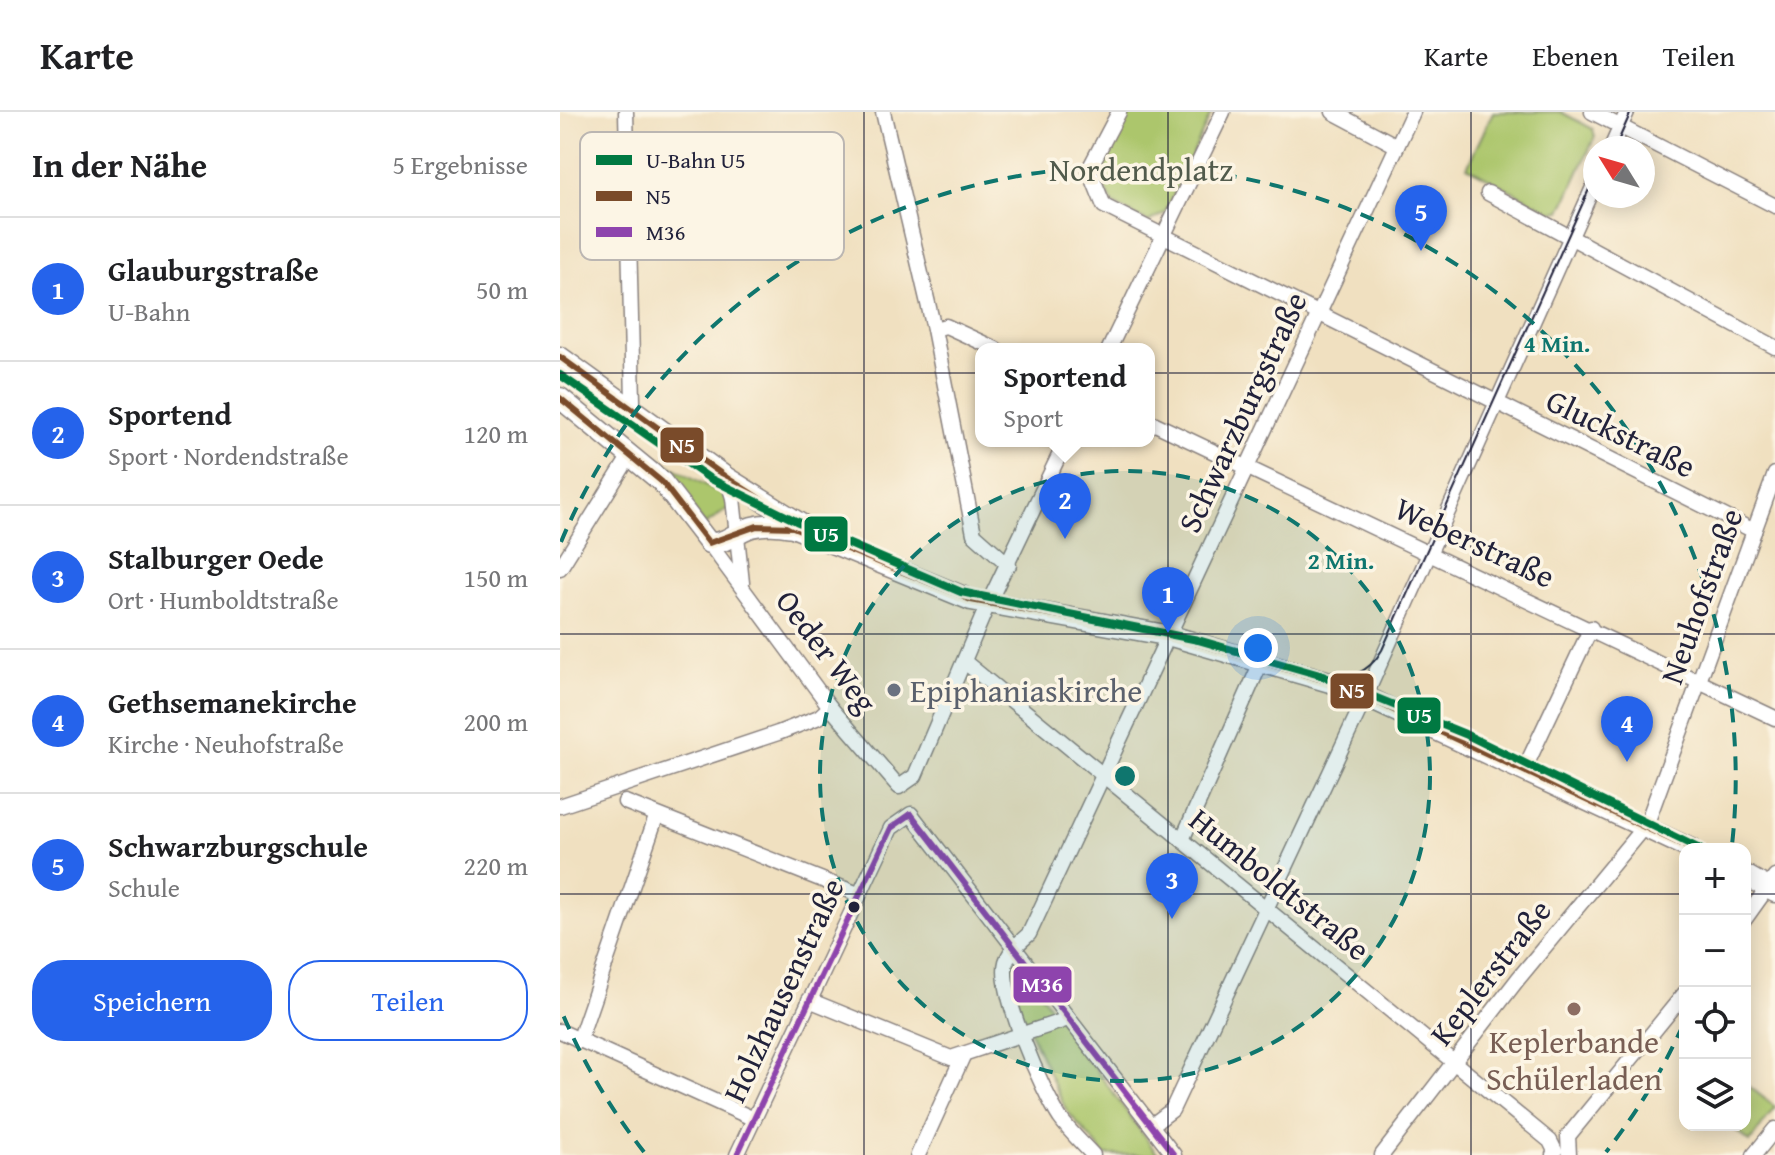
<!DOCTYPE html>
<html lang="de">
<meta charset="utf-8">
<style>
:root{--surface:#fff;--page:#f6f6f6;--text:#202124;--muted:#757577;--line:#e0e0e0;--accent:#2563eb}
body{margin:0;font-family:"Gentium Book Plus",serif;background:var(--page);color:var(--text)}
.controls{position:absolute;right:24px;bottom:24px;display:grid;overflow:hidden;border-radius:16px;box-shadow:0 4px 20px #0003}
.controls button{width:72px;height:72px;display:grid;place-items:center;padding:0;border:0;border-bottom:2px solid var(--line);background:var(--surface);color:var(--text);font:40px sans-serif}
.compass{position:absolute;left:1023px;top:24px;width:72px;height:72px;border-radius:50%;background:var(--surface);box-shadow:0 4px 20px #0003;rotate:307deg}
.you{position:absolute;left:698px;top:536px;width:28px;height:28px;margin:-20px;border:6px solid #fff;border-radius:50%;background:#1a73e8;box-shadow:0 0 0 12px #1a73e833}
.badge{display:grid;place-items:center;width:52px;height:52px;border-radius:50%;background:var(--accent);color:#fff;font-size:26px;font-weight:700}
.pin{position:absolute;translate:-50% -66px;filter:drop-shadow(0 2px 4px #0008)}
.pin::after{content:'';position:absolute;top:42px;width:28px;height:24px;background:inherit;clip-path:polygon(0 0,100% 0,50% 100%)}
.popup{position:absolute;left:415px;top:231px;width:180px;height:104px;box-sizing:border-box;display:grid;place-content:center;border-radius:16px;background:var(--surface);filter:drop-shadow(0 2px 6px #0005);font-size:26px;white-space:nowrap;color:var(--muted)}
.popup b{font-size:30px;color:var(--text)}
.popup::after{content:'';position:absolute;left:50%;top:100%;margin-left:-16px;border:16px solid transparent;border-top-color:var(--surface)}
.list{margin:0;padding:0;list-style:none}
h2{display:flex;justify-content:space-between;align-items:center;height:104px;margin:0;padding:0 32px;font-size:34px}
h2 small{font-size:26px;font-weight:400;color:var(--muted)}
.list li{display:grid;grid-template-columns:52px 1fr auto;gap:24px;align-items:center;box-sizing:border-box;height:144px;padding:0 32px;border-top:2px solid var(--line)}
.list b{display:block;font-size:30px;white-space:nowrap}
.list p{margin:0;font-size:26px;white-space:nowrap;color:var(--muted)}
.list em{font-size:26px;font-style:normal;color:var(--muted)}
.actions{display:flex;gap:16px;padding:24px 32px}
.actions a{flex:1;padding:18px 0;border:2px solid var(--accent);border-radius:32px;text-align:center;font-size:28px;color:var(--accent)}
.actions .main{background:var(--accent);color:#fff}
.icon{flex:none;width:44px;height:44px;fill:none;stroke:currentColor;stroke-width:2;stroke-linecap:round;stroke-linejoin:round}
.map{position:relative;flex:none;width:1215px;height:1043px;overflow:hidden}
header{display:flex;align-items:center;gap:48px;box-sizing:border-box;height:112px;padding:0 40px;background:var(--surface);border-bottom:2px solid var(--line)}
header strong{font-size:38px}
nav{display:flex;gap:44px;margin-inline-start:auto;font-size:28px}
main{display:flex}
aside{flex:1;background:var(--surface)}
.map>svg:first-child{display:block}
.green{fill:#acc66c;stroke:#677454;stroke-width:2}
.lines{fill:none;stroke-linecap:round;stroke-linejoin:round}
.street-casing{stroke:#89817e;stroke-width:17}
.secondary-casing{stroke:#89817e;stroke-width:23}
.street{stroke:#fff;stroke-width:14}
.secondary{stroke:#fff;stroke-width:20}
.tram{stroke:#22223b;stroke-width:2}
.bus-1-casing{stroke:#fcf5e5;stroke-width:12}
.bus-2-casing{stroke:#fcf5e5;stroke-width:12}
.bus-1{stroke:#7a4b2a;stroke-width:6}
.bus-2{stroke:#8e44ad;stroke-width:6}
.metro-1-casing{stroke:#fcf5e5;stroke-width:14}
.metro-1{stroke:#007942;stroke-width:8}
.grid{fill:none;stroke:#22223b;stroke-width:2;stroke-opacity:0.55}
.ring{fill:none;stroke:#0f766e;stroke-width:4;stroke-dasharray:14 10}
.worship-dot{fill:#6b7280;stroke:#fcf5e5;stroke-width:3}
.bus-dot{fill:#22223b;stroke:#fcf5e5;stroke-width:3}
.education-dot{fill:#8d6e63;stroke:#fcf5e5;stroke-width:3}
.labels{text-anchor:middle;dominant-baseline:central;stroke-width:7;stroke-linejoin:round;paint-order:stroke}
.park-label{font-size:32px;fill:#525b4c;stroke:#fcf5e5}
.street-label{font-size:32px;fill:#22223b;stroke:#fcf5e5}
.worship-label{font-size:32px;fill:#5b616d;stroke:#fcf5e5;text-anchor:start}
.education-label{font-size:32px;fill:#785e54;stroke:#fcf5e5}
.key{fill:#fcf5e5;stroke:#bbb6b2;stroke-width:2}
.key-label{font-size:22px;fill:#22223b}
.centre{fill:#0f766e;stroke:#fcf5e5;stroke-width:4}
.ring-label{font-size:24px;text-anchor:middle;font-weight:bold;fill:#0f766e;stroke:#fcf5e5;stroke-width:7;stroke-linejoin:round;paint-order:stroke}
.line-badge{stroke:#fcf5e5;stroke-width:3}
.badge-label{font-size:22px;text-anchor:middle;font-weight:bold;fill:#fff}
</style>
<header>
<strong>Karte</strong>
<nav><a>Karte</a><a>Ebenen</a><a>Teilen</a></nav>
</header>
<main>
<aside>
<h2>In der Nähe<small>5 Ergebnisse</small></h2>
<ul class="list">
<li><span class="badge">1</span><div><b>Glauburgstraße</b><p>U-Bahn</p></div><em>50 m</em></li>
<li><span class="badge">2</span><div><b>Sportend</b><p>Sport · Nordendstraße</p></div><em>120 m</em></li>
<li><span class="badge">3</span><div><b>Stalburger Oede</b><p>Ort · Humboldtstraße</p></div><em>150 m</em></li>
<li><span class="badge">4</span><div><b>Gethsemanekirche</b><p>Kirche · Neuhofstraße</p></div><em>200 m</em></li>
<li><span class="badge">5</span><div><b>Schwarzburgschule</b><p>Schule</p></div><em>220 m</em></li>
</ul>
<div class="actions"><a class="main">Speichern</a><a>Teilen</a></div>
</aside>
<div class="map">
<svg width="1215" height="1043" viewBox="0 0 1215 1043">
<rect width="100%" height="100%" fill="#fcf5e5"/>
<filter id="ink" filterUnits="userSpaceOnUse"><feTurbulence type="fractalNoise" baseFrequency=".0125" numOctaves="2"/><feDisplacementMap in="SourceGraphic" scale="16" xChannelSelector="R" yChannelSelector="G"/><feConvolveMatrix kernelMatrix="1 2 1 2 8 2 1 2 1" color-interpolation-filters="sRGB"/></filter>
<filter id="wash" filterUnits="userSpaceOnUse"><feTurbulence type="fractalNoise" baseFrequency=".006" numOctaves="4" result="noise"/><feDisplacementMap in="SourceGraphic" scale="32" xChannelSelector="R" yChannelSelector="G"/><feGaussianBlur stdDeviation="1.8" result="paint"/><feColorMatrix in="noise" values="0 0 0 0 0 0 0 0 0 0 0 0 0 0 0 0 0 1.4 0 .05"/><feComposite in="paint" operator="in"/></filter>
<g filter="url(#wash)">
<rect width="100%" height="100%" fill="#f0e0c0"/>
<!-- green -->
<g class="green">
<polygon points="566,0 652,0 605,101 588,110 553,92 536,58"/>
<polygon points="933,0 1001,0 1033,17 1035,25 1001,99 992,100 907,55"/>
<polygon points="45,308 104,350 167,385 170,395 145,413 99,351 43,311"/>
<polygon points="457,849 598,1043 545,1043 506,998 453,883 452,853"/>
<polygon points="1190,975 1215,995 1190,1030 1169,1013 1185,1013 1185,981"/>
</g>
</g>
<g filter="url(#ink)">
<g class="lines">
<defs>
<g id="street">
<polyline points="66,0 73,289 67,296"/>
<polyline points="323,0 374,217 414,422 449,453"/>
<polyline points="559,0 529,57 544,94 1194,419"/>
<polyline points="773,0 837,34"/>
<polyline points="1032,0 1215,94"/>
<polyline points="1051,36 1067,0"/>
<polyline points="928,81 1215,235"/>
<polyline points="374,217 386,214 436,237"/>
<polyline points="549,237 663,0"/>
<polyline points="589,309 1215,606"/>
<polyline points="167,366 173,386 182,471"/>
<polyline points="149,431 270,595 339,675 355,664 428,492 506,329"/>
<polyline points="0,456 71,342"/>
<polyline points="406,551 990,1029 995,1039 993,1043"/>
<polyline points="964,658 1031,516"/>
<polyline points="65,690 298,782"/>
<polyline points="0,694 218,621 259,605 270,595"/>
<polyline points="622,728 702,548"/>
<polyline points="1185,807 1215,765"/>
<polyline points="249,888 391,946 508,907"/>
<polyline points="0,919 194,1007"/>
<polyline points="19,929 96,705"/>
<polyline points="592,1013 612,998 797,603 1035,71"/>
<polyline points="177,1043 331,716 351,702 614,1043"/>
<polyline points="358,1043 403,944"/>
<path d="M533,1043C522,1031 509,1019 500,1006C483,980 438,879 446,850C450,838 460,830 469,822L853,0"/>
<polyline points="822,1043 958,867 1087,711 1215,362"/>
<polyline points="1009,1043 1008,1024 1125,881"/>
<polyline points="1194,1043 1215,1017"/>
</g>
<g id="secondary">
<polyline points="0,245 167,366 244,414"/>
<path d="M0,286L102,370L149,431C167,432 175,420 192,415C206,411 219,413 233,415L411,488L611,524L780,573L1131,737"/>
<polyline points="1185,763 1215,780"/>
</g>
</defs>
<!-- street casing -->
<use href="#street" class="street-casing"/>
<!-- secondary casing -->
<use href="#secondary" class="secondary-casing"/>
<!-- street -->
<use href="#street" class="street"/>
<!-- secondary -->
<use href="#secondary" class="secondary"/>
<!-- tram -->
<g class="tram">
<polyline points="1055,36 1071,0"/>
<path d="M762,563C787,570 809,561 822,538L1035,64"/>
</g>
<defs>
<g id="bus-1">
<polyline points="0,245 167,366 247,416"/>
<polyline points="0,286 102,370 149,431 197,414 233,415 411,488 611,524 780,573 1131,737"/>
</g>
<g id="bus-2">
<polyline points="351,702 614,1043"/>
<polyline points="177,1043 331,716 351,702"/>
</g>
</defs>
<!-- bus-1 casing -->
<use href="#bus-1" class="bus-1-casing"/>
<!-- bus-2 casing -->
<use href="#bus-2" class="bus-2-casing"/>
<!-- bus-1 -->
<use href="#bus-1" class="bus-1"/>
<!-- bus-2 -->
<use href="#bus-2" class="bus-2"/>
<defs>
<polyline id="metro-1" points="0,263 149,366 236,409 401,480 638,528 760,563 905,622 1140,737"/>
</defs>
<!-- metro-1 casing -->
<use href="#metro-1" class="metro-1-casing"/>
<!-- metro-1 -->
<use href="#metro-1" class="metro-1"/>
</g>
</g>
<!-- grid -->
<path class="grid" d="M304,0V1043M608,0V1043M911,0V1043M0,261H1215M0,522H1215M0,782H1125M1185,782H1215"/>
<!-- distance rings -->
<circle cx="565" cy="664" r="305" fill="#0f766e" fill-opacity=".12"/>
<g class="ring">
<circle cx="565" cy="664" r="305"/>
<path d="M1123 913A611 611 0 0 1 1046 1040M84 1040A611 611 0 0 1 1 898M1 430A611 611 0 0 1 1172 733"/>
</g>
<!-- markers -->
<circle class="worship-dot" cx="334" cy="578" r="8"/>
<circle class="bus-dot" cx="294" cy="795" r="7"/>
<circle class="education-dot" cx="1014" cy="897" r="8"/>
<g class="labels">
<!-- park labels -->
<g class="park-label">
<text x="581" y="57">Nordendplatz</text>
</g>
<!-- street labels -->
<g class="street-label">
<text transform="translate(682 300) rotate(-65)">Schwarzburgstraße</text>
<text transform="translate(1061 321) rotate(26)">Gluckstraße</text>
<text transform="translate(915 430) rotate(25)">Weberstraße</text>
<text transform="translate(1141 484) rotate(-70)">Neuhofstraße</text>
<text transform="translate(267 539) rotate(53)">Oeder Weg</text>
<text transform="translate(720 772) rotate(39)">Humboldtstraße</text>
<text transform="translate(930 860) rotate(-52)">Keplerstraße</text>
<text transform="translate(223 878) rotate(-65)">Holzhausenstraße</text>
</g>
<!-- worship labels -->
<g class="worship-label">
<text x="350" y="578">Epiphaniaskirche</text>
</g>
<!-- education labels -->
<g class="education-label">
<text x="1014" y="929">Keplerbande<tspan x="1014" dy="37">Schülerladen</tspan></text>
</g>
</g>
<!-- legend -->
<rect x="20" y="20" width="264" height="128" rx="12" class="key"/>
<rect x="36" y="43" width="36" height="10" fill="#007942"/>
<rect x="36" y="79" width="36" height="10" fill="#7a4b2a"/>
<rect x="36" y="115" width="36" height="10" fill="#8e44ad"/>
<g class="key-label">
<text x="86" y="56">U-Bahn U5</text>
<text x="86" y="92">N5</text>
<text x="86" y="128">M36</text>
</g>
<circle cx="565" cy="664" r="12" class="centre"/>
<g class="ring-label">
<text x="997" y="240">4 Min.</text>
<text x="781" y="457">2 Min.</text>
</g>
<g class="line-badge">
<rect x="99" y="314" width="46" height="38" rx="8" fill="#7a4b2a"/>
<rect x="243" y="403" width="46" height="38" rx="8" fill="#007942"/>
<rect x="769" y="560" width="46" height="38" rx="8" fill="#7a4b2a"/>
<rect x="836" y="584" width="46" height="39" rx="8" fill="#007942"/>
<rect x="452" y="853" width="61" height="39" rx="8" fill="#8e44ad"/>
</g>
<g class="badge-label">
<text x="122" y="341">N5</text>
<text x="266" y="430">U5</text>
<text x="792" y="586">N5</text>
<text x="859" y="611">U5</text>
<text x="482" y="880">M36</text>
</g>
</svg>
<div class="controls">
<button>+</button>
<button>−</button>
<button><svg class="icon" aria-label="locate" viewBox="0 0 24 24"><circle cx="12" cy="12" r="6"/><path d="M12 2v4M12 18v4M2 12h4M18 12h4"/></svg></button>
<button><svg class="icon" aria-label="layers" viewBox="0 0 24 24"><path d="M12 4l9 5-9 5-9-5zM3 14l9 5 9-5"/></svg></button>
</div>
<svg class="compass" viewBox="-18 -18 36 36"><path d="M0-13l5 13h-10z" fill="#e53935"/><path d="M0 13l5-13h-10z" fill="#757577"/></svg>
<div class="you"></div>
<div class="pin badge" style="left:608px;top:521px">1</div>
<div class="pin badge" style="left:505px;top:427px">2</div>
<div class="popup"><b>Sportend</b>Sport</div>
<div class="pin badge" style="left:612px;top:807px">3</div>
<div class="pin badge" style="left:1067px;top:650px">4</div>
<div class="pin badge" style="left:861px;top:139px">5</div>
</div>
</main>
